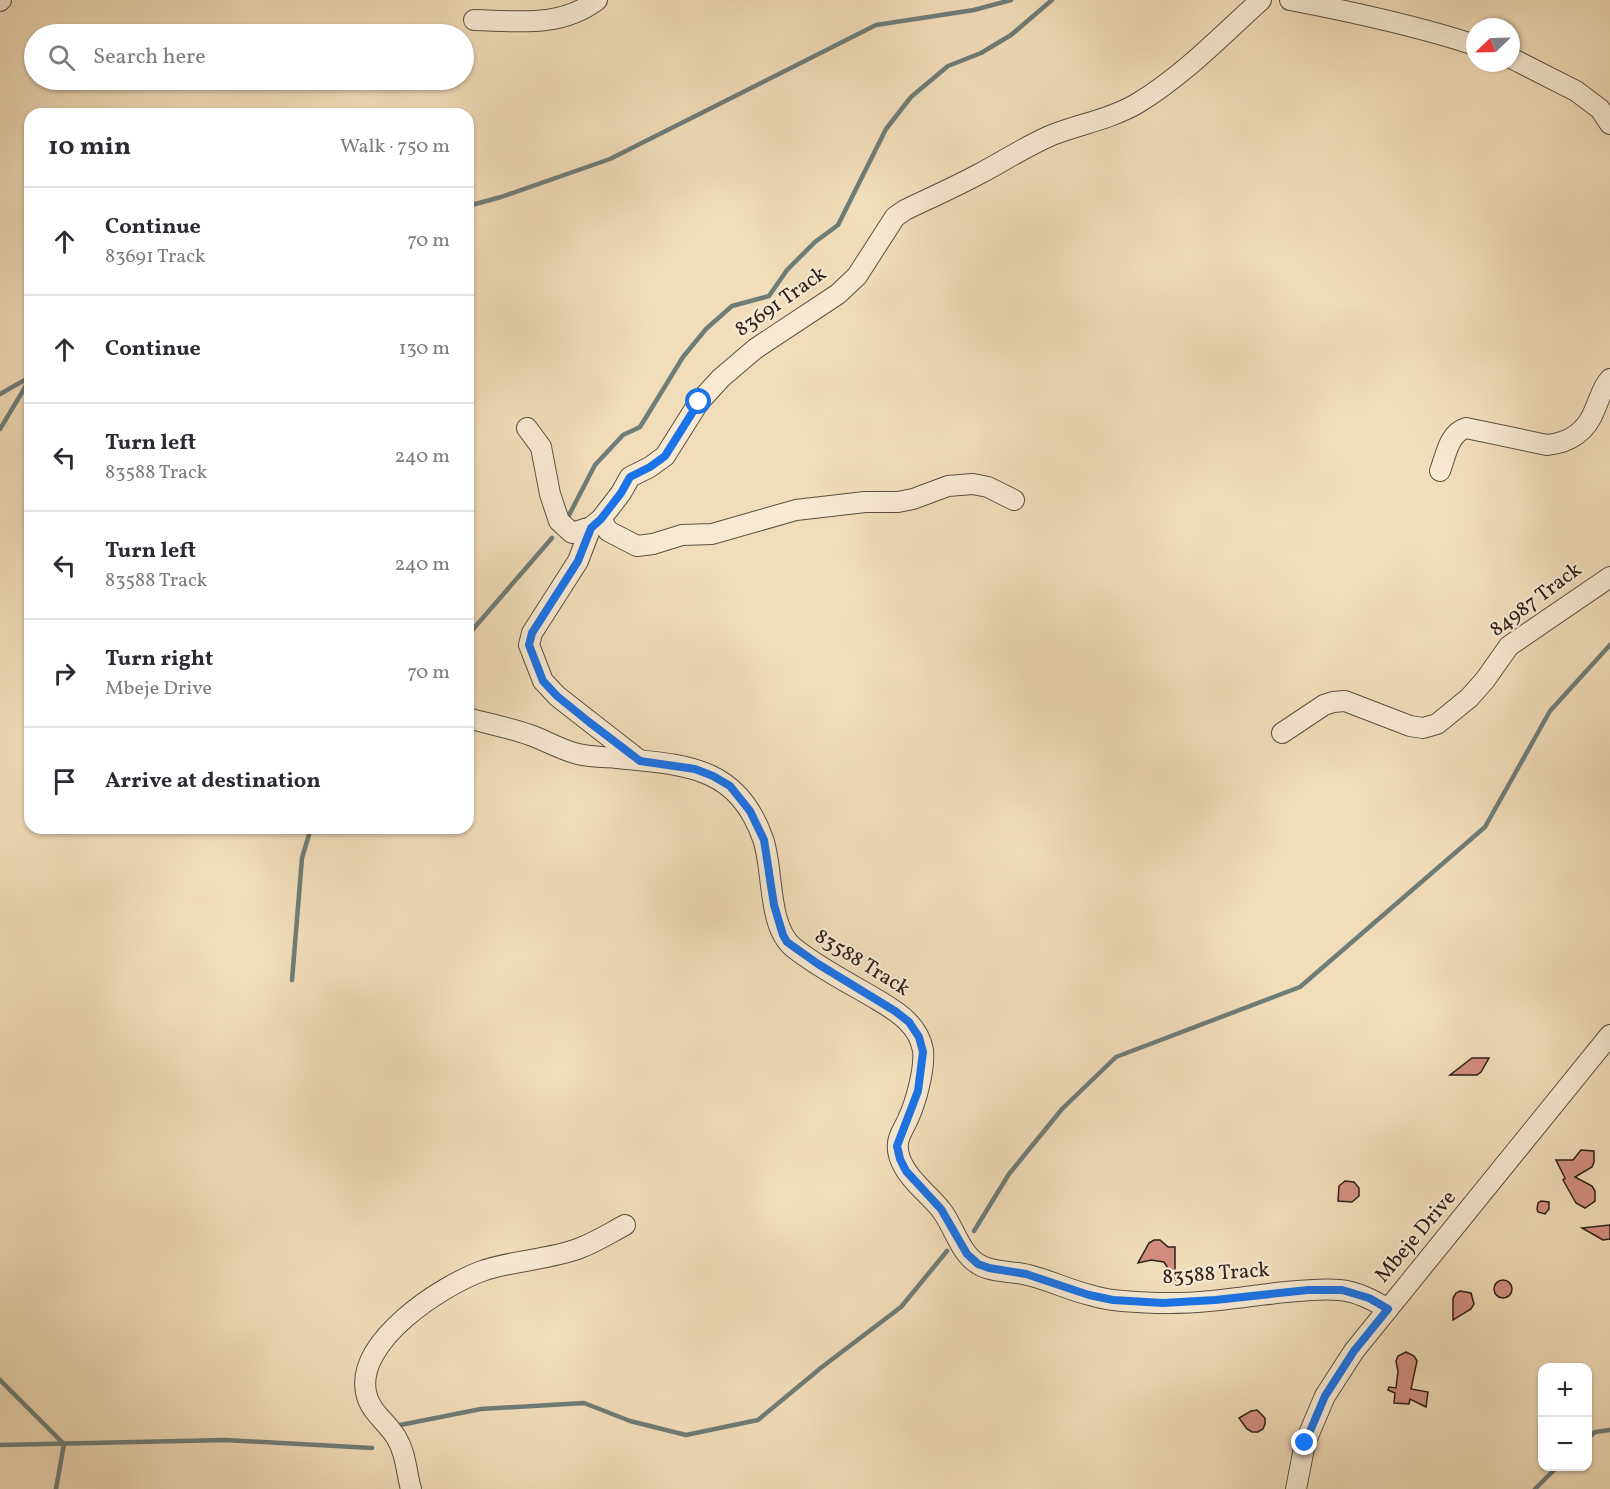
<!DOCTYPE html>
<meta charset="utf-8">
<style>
:root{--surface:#fff;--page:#f7f7f7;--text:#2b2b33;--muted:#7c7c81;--line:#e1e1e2}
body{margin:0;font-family:Vollkorn,serif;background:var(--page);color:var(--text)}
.controls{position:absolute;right:18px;bottom:18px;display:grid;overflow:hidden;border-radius:12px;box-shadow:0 2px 4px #0004}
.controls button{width:54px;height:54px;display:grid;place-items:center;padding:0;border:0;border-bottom:2px solid var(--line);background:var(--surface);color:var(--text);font:30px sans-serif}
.compass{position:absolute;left:1466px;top:18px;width:54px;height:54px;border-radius:50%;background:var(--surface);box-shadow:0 2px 4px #0004;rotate:247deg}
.stop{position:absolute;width:18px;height:18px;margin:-14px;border:4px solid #1a73e8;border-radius:50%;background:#fff}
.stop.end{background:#1a73e8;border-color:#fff;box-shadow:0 2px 6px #0008}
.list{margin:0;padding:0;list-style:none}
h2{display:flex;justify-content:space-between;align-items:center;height:78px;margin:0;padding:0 24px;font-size:26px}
h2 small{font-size:20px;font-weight:400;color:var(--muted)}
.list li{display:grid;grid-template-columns:39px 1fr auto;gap:18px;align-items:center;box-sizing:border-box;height:108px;padding:0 24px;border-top:2px solid var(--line)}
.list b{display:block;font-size:22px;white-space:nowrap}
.list p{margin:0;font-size:20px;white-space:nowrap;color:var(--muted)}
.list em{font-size:20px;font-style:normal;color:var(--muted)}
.icon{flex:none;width:33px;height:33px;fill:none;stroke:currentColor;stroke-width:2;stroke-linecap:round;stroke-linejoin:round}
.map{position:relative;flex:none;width:1610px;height:1489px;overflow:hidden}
.search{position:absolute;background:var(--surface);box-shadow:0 2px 4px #0004;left:24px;top:24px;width:450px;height:66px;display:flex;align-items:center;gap:15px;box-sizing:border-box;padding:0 21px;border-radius:33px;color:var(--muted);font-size:22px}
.panel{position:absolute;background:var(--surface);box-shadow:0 2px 4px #0004;left:24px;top:108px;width:450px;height:726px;border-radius:18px}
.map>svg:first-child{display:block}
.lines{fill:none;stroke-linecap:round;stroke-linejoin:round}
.stream{stroke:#6e7d77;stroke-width:4.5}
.building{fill:#d48e80;stroke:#2a2118;stroke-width:1.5}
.minor-casing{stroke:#5c5040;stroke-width:22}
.minor{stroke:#f7e9d2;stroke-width:20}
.route{stroke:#1a73e8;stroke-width:8}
.labels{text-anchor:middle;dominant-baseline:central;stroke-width:4.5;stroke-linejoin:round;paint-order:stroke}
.street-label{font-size:21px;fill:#2a2118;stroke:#f7e9d2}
</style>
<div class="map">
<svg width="1610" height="1489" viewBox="0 0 1610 1489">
<rect width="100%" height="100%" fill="#f2ddba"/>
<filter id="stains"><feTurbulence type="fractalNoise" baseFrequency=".00333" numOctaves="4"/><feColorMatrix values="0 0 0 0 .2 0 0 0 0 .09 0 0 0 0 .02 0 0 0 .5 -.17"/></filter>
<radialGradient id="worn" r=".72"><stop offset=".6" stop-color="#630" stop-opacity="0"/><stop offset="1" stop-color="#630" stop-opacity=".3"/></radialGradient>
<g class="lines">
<!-- stream -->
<g class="stream">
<polyline points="468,206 501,197 610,159 876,25 974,10 1011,0"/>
<polyline points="0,394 30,377"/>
<polyline points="0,429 30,379"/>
<polyline points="568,517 595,465 623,435 640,427 683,357 706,329 732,306 769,296 787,270 815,242 838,225 886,129 911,97 948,66 981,53 1011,35 1052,0"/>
<polyline points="468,635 552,538"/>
<polyline points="292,980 302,858 311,828"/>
<polyline points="974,1231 1009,1174 1062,1109 1116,1057 1300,987 1485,827 1550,711 1610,645"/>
<polyline points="0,1380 64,1444 56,1489"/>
<polyline points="395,1426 481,1409 584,1403 630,1421 686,1435 758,1420 822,1367 901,1307 947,1251"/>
<polyline points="1588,1438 1595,1432 1610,1430"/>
<polyline points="0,1445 226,1440 372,1448"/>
<polyline points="1535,1489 1558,1466"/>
</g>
</g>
<!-- building -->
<g class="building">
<polygon points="1472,1058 1489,1058 1481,1072 1477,1075 1450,1075"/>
<polygon points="1581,1150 1594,1151 1594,1162 1592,1167 1575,1177 1592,1186 1595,1191 1595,1201 1585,1208 1576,1203 1563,1180 1565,1178 1556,1160 1573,1160"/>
<polygon points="1345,1181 1354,1182 1359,1188 1359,1196 1352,1202 1338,1201 1339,1186"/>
<polygon points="1541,1201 1549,1202 1549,1209 1545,1214 1538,1212 1537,1209 1538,1203"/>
<polygon points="1610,1225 1610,1239 1603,1240 1582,1228"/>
<polygon points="1154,1240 1160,1240 1168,1247 1175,1247 1175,1279 1164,1262 1151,1260 1138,1263 1149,1243"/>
<circle cx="1503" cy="1289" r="9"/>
<polygon points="1460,1291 1471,1293 1474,1304 1471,1309 1453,1320 1453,1298 1456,1293"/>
<polygon points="1406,1352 1414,1356 1417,1361 1411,1389 1428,1392 1426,1407 1410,1399 1409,1404 1394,1403 1395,1393 1388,1390 1389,1387 1396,1388 1398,1371 1396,1361 1398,1356"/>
<polygon points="1257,1410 1265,1418 1265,1424 1263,1429 1258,1432 1252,1432 1247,1429 1239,1418 1251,1411"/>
</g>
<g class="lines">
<defs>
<g id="minor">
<path d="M1290,0C1353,12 1414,25 1475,45"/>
<polyline points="0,1 1,0"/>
<path d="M474,20C518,21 560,28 597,0"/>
<polyline points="1511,58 1576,91 1600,109 1610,124"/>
<path d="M527,428L541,447L550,494L559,521L572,533L591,527L601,519L621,493L630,477L650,467L665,456L699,402L721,378L755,349L838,294L857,276L895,217L905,210C930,198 955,187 979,174C1004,161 1026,146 1052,135C1080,124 1111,119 1138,103C1183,76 1222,35 1261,0"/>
<path d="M1440,471C1446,455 1449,433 1466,428L1547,445C1570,443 1587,431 1595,409C1600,398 1602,388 1610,379"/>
<polyline points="601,519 608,531 637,546 653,544 682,535 712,534 796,510 865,502 898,502 913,499 948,486 973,484 988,487 1014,500"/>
<polyline points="591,527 578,561 532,633 529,645 543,681 557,696 589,721 639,760"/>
<path d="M468,718C489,724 510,728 530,735C547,741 561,750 578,754C591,757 604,757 617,758C685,765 737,765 763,839C774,870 767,927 794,948C818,967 845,981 871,996C884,1004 898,1011 908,1022C915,1029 921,1040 923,1050C925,1069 916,1102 908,1119C905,1127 899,1134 898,1143C897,1151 900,1160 904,1167C913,1184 931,1196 942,1211C954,1227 960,1253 978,1264C992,1273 1013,1271 1028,1275C1049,1280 1069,1290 1090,1295C1112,1302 1137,1302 1160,1303C1199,1304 1238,1298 1276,1293C1297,1291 1319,1288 1340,1290C1358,1292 1373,1300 1388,1309"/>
<polyline points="1282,733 1324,705 1333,702 1345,701 1410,726 1423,728 1437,724 1469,698 1485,680 1509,646 1610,577"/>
<path d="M411,1489C406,1471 406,1453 396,1437C386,1421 369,1411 366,1392C356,1341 441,1286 482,1271C514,1260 549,1260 580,1248C596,1242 610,1233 625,1225"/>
<polyline points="1296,1489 1305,1443 1325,1396 1354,1351 1610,1035"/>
</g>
</defs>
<!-- minor casing -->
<use href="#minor" class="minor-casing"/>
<!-- minor -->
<use href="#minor" class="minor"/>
</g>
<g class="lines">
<!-- route -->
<polyline class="route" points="699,402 665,456 650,467 630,477 621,493 601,519 591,528 578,561 532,633 529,645 543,681 557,696 589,722 640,761 695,769 713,776 730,786 750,811 764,840 774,905 783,935 787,942 818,964 895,1011 909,1022 919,1037 923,1052 918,1091 897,1146 900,1159 906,1171 941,1209 967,1254 978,1264 989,1268 1026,1274 1089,1295 1113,1300 1163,1303 1215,1300 1308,1290 1342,1290 1369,1298 1388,1309 1354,1351 1325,1396 1305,1443"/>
</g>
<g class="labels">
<!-- street labels -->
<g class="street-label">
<text transform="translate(781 302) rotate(-35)">83691 Track</text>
<text transform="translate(1536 600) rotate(-37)">84987 Track</text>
<text transform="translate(862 963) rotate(32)">83588 Track</text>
<text transform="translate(1416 1237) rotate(-50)">Mbeje Drive</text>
<text transform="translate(1216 1274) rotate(-4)">83588 Track</text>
</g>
</g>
<rect width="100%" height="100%" filter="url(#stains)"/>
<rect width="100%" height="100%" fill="url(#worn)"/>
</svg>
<div class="controls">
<button>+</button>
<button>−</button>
</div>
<svg class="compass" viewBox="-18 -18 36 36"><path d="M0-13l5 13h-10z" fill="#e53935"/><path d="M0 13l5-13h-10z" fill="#7c7c81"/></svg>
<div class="stop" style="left:699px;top:402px"></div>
<div class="stop end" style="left:1305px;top:1443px"></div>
<div class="search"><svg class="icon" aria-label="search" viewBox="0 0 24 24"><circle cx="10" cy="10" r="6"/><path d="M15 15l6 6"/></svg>Search here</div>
<section class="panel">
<h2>10 min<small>Walk · 750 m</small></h2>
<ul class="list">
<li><svg class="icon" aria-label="ahead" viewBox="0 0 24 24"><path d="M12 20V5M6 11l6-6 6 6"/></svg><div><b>Continue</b><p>83691 Track</p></div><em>70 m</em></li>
<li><svg class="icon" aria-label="ahead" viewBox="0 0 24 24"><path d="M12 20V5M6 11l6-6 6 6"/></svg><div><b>Continue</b></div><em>130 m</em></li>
<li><svg class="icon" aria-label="left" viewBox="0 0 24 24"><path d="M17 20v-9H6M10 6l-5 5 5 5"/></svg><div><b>Turn left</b><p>83588 Track</p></div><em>240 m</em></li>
<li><svg class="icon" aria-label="left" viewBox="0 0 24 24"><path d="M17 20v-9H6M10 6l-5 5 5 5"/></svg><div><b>Turn left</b><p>83588 Track</p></div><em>240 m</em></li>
<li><svg class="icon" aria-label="right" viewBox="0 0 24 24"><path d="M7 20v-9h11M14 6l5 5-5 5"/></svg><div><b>Turn right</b><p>Mbeje Drive</p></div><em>70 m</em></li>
<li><svg class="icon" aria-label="arrive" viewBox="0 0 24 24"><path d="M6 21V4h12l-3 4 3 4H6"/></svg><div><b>Arrive at destination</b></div></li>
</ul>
</section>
</div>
